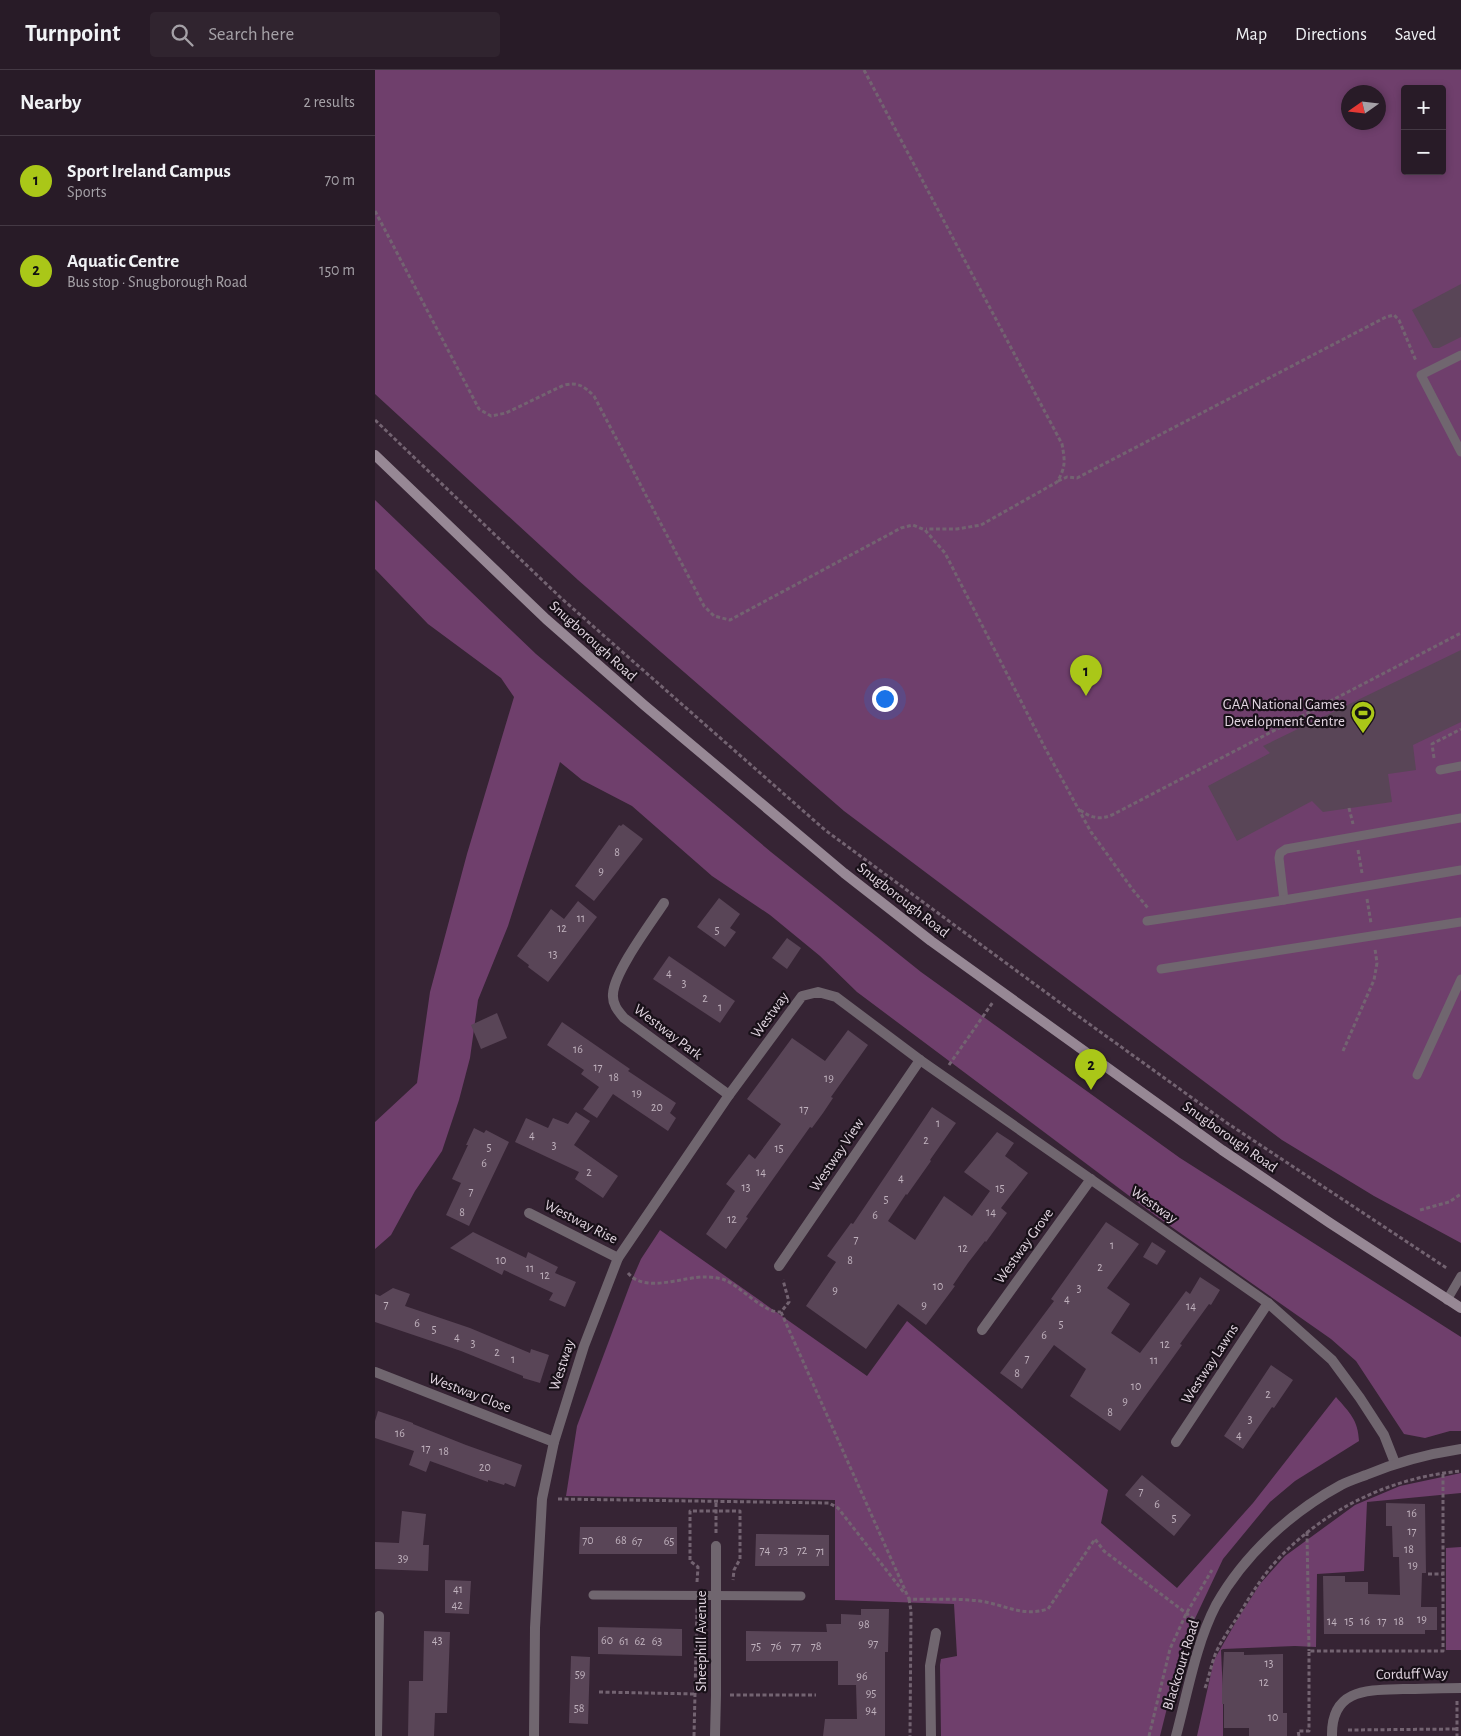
<!DOCTYPE html>
<meta charset="utf-8">
<style>
:root{--surface:#281b27;--page:#30242f;--text:#f1f3f6;--muted:#a5a1a7;--line:#443944;--accent:#aac718}
body{margin:0;font-family:"Alegreya Sans",sans-serif;background:var(--page);color:var(--text)}
.controls{position:absolute;right:15px;top:15px;display:grid;overflow:hidden;border-radius:5px;box-shadow:0 2px 8px #0003}
.controls button{width:45px;height:45px;display:grid;place-items:center;padding:0;border:0;border-bottom:1px solid var(--line);background:var(--surface);color:var(--text);font:25px sans-serif}
.compass{position:absolute;left:966px;top:15px;width:45px;height:45px;border-radius:50%;background:var(--surface);box-shadow:0 2px 8px #0003;rotate:256deg}
.you{position:absolute;left:509px;top:628px;width:18px;height:18px;margin:-12px;border:4px solid #fff;border-radius:50%;background:#1a73e8;box-shadow:0 0 0 8px #1a73e833}
.badge{display:grid;place-items:center;width:32px;height:32px;border-radius:50%;background:var(--accent);color:#111;font-size:16px;font-weight:700}
.pin{position:absolute;translate:-50% -41px;filter:drop-shadow(0 1px 2px #0008)}
.pin::after{content:'';position:absolute;top:26px;width:18px;height:15px;background:inherit;clip-path:polygon(0 0,100% 0,50% 100%)}
.list{margin:0;padding:0;list-style:none}
h2{display:flex;justify-content:space-between;align-items:center;height:65px;margin:0;padding:0 20px;font-size:21px}
h2 small{font-size:16px;font-weight:400;color:var(--muted)}
.list li{display:grid;grid-template-columns:32px 1fr auto;gap:15px;align-items:center;box-sizing:border-box;height:90px;padding:0 20px;border-top:1px solid var(--line)}
.list b{display:block;font-size:19px;white-space:nowrap}
.list p{margin:0;font-size:16px;white-space:nowrap;color:var(--muted)}
.list em{font-size:16px;font-style:normal;color:var(--muted)}
.icon{flex:none;width:28px;height:28px;fill:none;stroke:currentColor;stroke-width:2;stroke-linecap:round;stroke-linejoin:round}
.map{position:relative;flex:none;width:1086px;height:1666px;overflow:hidden}
header{display:flex;align-items:center;gap:30px;box-sizing:border-box;height:70px;padding:0 25px;background:var(--surface);border-bottom:1px solid var(--line)}
header strong{font-size:24px}
nav{display:flex;gap:28px;margin-inline-start:auto;font-size:18px}
.search{width:350px;height:45px;background:var(--page);display:flex;align-items:center;gap:12px;box-sizing:border-box;padding:0 18px;border-radius:5px;color:var(--muted);font-size:19px}
main{display:flex}
aside{flex:1;background:var(--surface)}
.map>svg:first-child{display:block}
.green{fill:#6f3f6c;fill-rule:evenodd}
.building{fill:#594557}
.lines{fill:none;stroke-linecap:round;stroke-linejoin:round}
.path{stroke:#736371;stroke-width:3;stroke-dasharray:4 2.5;stroke-linecap:butt}
.service{stroke:#70666f;stroke-width:9}
.minor{stroke:#70666f;stroke-width:10}
.tertiary{stroke:#70666f;stroke-width:10}
.secondary{stroke:#978895;stroke-width:10}
.labels{text-anchor:middle;dominant-baseline:central;stroke-width:4.5;stroke-linejoin:round;paint-order:stroke}
.number-label{font-size:12px;fill:#c0b2be}
.street-label{font-size:15px;fill:#e2d6e1;stroke:#181018}
.poi-label{font-size:15px;fill:#e2d6e1;stroke:#181018;text-anchor:end}
</style>
<header>
<strong>Turnpoint</strong>
<div class="search"><svg class="icon" aria-label="search" viewBox="0 0 24 24"><circle cx="10" cy="10" r="6"/><path d="M15 15l6 6"/></svg>Search here</div>
<nav><a>Map</a><a>Directions</a><a>Saved</a></nav>
</header>
<main>
<aside>
<h2>Nearby<small>2 results</small></h2>
<ul class="list">
<li><span class="badge">1</span><div><b>Sport Ireland Campus</b><p>Sports</p></div><em>70 m</em></li>
<li><span class="badge">2</span><div><b>Aquatic Centre</b><p>Bus stop · Snugborough Road</p></div><em>150 m</em></li>
</ul>
</aside>
<div class="map">
<svg width="1086" height="1666" viewBox="0 0 1086 1666">
<rect width="100%" height="100%" fill="#362434"/>
<!-- green -->
<g class="green">
<path d="M0,0H1086V1173L999,1126L907,1070L469,741L203,510L0,324ZM1030,19H1067V101H1030ZM974,22H1004V52H974Z"/>
<polygon points="0,430 161,584 396,782 546,902 805,1088 1086,1267 1086,1361 1075,1361 1050,1368 1029,1364 981,1291 956,1269 781,1146 482,922 445,886 395,845 337,806 257,736 207,710 185,692 133,856 103,930 95,988 84,1030 67,1081 40,1121 16,1165 0,1179 0,1052 42,1013 55,922 92,784 139,627 126,608 53,554 0,499"/>
<path d="M285,1160L492,1306L532,1251L733,1420L726,1453L802,1518L878,1433L961,1327C975,1343 983,1350 984,1371L920,1411L895,1432L848,1489L808,1574L785,1666H566L565,1595L566,1589L582,1586L579,1534L460,1530V1430L191,1426L202,1356L256,1212L266,1189Z"/>
<polygon points="1086,1403 1086,1423 992,1432 989,1501 942,1504 941,1577 920,1576 848,1579 846,1580 848,1625 848,1666 822,1666 839,1590 862,1550 885,1514 910,1486 980,1435 1025,1416"/>
<polygon points="1086,1477 1086,1580 1071,1580 1071,1478"/>
</g>
<!-- building -->
<g class="building">
<polygon points="1086,214 1086,267 1064,278 1058,278 1037,240"/>
<polygon points="1086,580 1086,652 1038,675 1041,700 1013,704 1017,732 948,742 937,731 862,771 833,716 895,683 888,676"/>
<polygon points="248,754 268,769 219,831 200,816 244,755 246,756"/>
<polygon points="344,828 365,844 355,858 361,862 350,877 322,857"/>
<polygon points="203,831 222,847 173,912 153,897 154,895 142,886 176,839 189,849"/>
<polygon points="412,868 426,878 412,899 397,888"/>
<polygon points="294,886 360,931 345,953 278,909"/>
<polygon points="122,943 132,968 106,979 96,955"/>
<polygon points="187,952 255,999 253,1001 301,1033 295,1043 301,1048 293,1061 238,1024 222,1048 208,1039 224,1017 206,1004 209,1000 172,975"/>
<polygon points="473,960 493,975 456,1027 458,1028 448,1043 437,1058 435,1057 371,1147 373,1148 351,1179 331,1164 360,1121 351,1114 374,1084 380,1089 406,1054 372,1029 417,968 450,991"/>
<polygon points="557,1037 581,1053 555,1090 556,1091 532,1125 531,1124 513,1151 540,1170 569,1126 597,1146 615,1121 589,1102 622,1062 639,1073 630,1086 653,1103 626,1138 632,1143 611,1172 610,1171 593,1193 578,1215 580,1216 551,1255 523,1234 491,1279 431,1236 461,1192 452,1186 476,1153 478,1154"/>
<polygon points="201,1042 215,1051 199,1075 243,1106 228,1128 200,1109 204,1102 140,1072 151,1048 173,1058 178,1048 193,1054"/>
<polygon points="99,1058 109,1063 111,1060 134,1072 94,1156 71,1145 86,1113 77,1109 93,1075 91,1075"/>
<polygon points="731,1152 764,1174 732,1218 755,1234 736,1263 765,1283 811,1221 815,1224 825,1207 845,1220 836,1235 834,1234 805,1274 807,1275 745,1361 695,1326 711,1299 679,1275 647,1319 625,1303 679,1231 676,1229"/>
<polygon points="98,1162 151,1188 153,1182 183,1197 180,1203 201,1212 190,1237 174,1230 178,1223 129,1200 127,1205 75,1178"/>
<polygon points="777,1172 791,1181 782,1195 768,1187"/>
<polygon points="18,1218 35,1224 30,1236 95,1258 155,1283 156,1279 174,1285 165,1313 148,1308 148,1306 86,1281 0,1252 0,1224 5,1226"/>
<polygon points="896,1295 918,1310 899,1338 897,1337 868,1379 849,1366"/>
<polygon points="3,1341 38,1353 38,1354 91,1375 147,1395 140,1417 130,1413 129,1415 113,1410 113,1412 55,1391 51,1402 34,1395 39,1381 0,1368 0,1351"/>
<polygon points="767,1405 816,1445 799,1466 750,1425"/>
<polygon points="1011,1433 1050,1434 1051,1503 1047,1503 1046,1537 1062,1537 1062,1560 1050,1560 1050,1564 949,1564 948,1506 970,1506 970,1512 993,1512 993,1524 1025,1525 1024,1487 1018,1487 1017,1456 1011,1456"/>
<polygon points="27,1441 51,1444 48,1475 54,1475 53,1501 0,1499 0,1472 24,1473"/>
<polygon points="205,1457 302,1457 302,1484 204,1484"/>
<polygon points="381,1464 454,1465 454,1496 380,1496"/>
<polygon points="70,1510 96,1511 94,1544 70,1543"/>
<polygon points="486,1539 514,1539 513,1582 510,1582 510,1666 448,1666 450,1649 482,1649 481,1615 463,1615 463,1591 371,1591 371,1561 452,1562 451,1554 466,1554 466,1544 486,1545"/>
<polygon points="223,1557 307,1559 307,1586 223,1584"/>
<polygon points="49,1561 75,1562 72,1643 60,1643 59,1666 33,1666 34,1611 48,1611"/>
<polygon points="849,1582 869,1582 869,1585 908,1584 908,1643 912,1643 912,1666 874,1666 874,1658 849,1658 849,1634 847,1634 847,1618"/>
<polygon points="196,1586 215,1587 213,1654 194,1653"/>
</g>
<g class="lines">
<!-- path -->
<g class="path">
<path d="M489,0L687,374C690,391 691,397 682,412L606,455L582,459H551"/>
<path d="M0,141L104,339L116,346L131,343L189,315C203,312 209,316 219,326L329,536L339,546L355,550L526,458L538,455L550,460L570,483L670,678L716,762L758,820L773,838"/>
<polyline points="0,350 186,528 450,760 699,943 852,1053 1073,1199"/>
<polyline points="683,411 692,407 702,408 1011,247 1019,245 1024,250 1041,291"/>
<polyline points="1059,688 1057,674 1086,659"/>
<polyline points="974,738 978,754"/>
<path d="M705,740C716,748 725,750 737,745L1086,563"/>
<polyline points="983,780 987,803"/>
<polyline points="992,829 996,853"/>
<polyline points="968,981 999,910 1002,893 1000,879"/>
<polyline points="574,995 618,932"/>
<polyline points="1045,1140 1074,1132 1086,1124"/>
<path d="M253,1203C270,1224 309,1206 331,1207C336,1207 345,1208 350,1210C365,1216 390,1244 406,1242L414,1232L408,1210"/>
<path d="M406,1242L534,1529C557,1530 582,1528 605,1531C631,1535 646,1547 673,1539L720,1469L729,1481L819,1549"/>
<polyline points="183,1429 454,1433 463,1438 530,1524"/>
<polyline points="932,1462 934,1581"/>
<polyline points="341,1463 341,1431"/>
<polyline points="1053,1504 1068,1504"/>
<polyline points="322,1512 323,1497 315,1491 315,1441 365,1441 365,1489 359,1500 358,1510"/>
<polyline points="534,1529 536,1541 535,1666"/>
<path d="M830,1618C834,1607 836,1596 840,1585C846,1570 857,1556 865,1543C878,1521 892,1499 910,1482C958,1435 1020,1407 1086,1401"/>
<polyline points="224,1622 321,1624"/>
<polyline points="355,1625 441,1625"/>
<polyline points="1082,1631 1082,1666"/>
<polyline points="973,1660 1082,1659"/>
<polyline points="319,1666 322,1538"/>
<polyline points="774,1666 795,1579 811,1544 837,1500"/>
<polyline points="924,1666 923,1661 934,1661 934,1581 1068,1581 1068,1403"/>
</g>
<!-- service -->
<g class="service">
<polyline points="1086,285 1046,305 1086,382"/>
<polyline points="1065,700 1086,696"/>
<polyline points="909,830 904,788 905,783 911,779 1086,748"/>
<polyline points="772,851 909,830 1086,800"/>
<polyline points="786,899 1086,852"/>
<polyline points="1042,1005 1086,909"/>
<polyline points="1072,1230 1086,1206"/>
<polyline points="218,1525 426,1526"/>
</g>
<!-- minor -->
<g class="minor">
<path d="M289,833C276,853 239,902 238,924C237,934 243,941 249,948L354,1025"/>
<polyline points="154,1143 243,1188"/>
<polyline points="404,1196 545,990"/>
<polyline points="607,1260 716,1109"/>
<polyline points="0,1302 179,1372"/>
<polyline points="801,1372 893,1233"/>
<polyline points="2,1666 4,1546"/>
<polyline points="159,1666 160,1558 167,1429 179,1372 209,1276 243,1188 354,1025 427,926 443,922 461,927 545,990 893,1233 957,1290 985,1328 1009,1365 1020,1393"/>
<polyline points="340,1666 341,1625 341,1476"/>
<polyline points="556,1666 555,1596 561,1563"/>
<path d="M957,1666C956,1618 993,1620 1028,1619C1047,1619 1067,1618 1086,1618"/>
</g>
<!-- tertiary -->
<path class="tertiary" d="M801,1666C812,1625 821,1573 841,1535C869,1485 916,1442 966,1415C974,1411 983,1408 991,1405C1022,1392 1053,1384 1086,1379"/>
<!-- secondary -->
<polyline class="secondary" points="0,385 171,549 269,635 469,803 556,871 847,1080 955,1153 1086,1238"/>
</g>
<!-- icons -->
<defs>
<symbol id="stadium-pin" viewBox="-11 -11 22 30"><path d="M0 17L-7.5 6A9.5 9.5 0 1 1 7.5 6Z" fill="#aac718" stroke="#181018"/><path d="M0-5a6.5 5 0 1 0 0 10a6.5 5 0 1 0 0-10ZM-3.5-1.8h7v3.6h-7Z" fill="#111"/></symbol>
</defs>
<g fill-rule="evenodd">
<use href="#stadium-pin" x="974" y="629" width="28" height="38"/>
</g>
<g class="labels">
<!-- number labels -->
<g class="number-label">
<text x="242" y="782">8</text>
<text x="226" y="801">9</text>
<text x="206" y="848">11</text>
<text x="187" y="858">12</text>
<text x="342" y="860">5</text>
<text x="178" y="884">13</text>
<text x="294" y="903">4</text>
<text x="309" y="913">3</text>
<text x="330" y="928">2</text>
<text x="345" y="937">1</text>
<text x="203" y="979">16</text>
<text x="223" y="997">17</text>
<text x="239" y="1007">18</text>
<text x="454" y="1008">19</text>
<text x="262" y="1023">19</text>
<text x="282" y="1037">20</text>
<text x="429" y="1039">17</text>
<text x="563" y="1053">1</text>
<text x="157" y="1065">4</text>
<text x="551" y="1070">2</text>
<text x="179" y="1075">3</text>
<text x="114" y="1077">5</text>
<text x="404" y="1078">15</text>
<text x="109" y="1093">6</text>
<text x="214" y="1102">2</text>
<text x="386" y="1102">14</text>
<text x="526" y="1108">4</text>
<text x="371" y="1117">13</text>
<text x="625" y="1118">15</text>
<text x="96" y="1121">7</text>
<text x="511" y="1129">5</text>
<text x="87" y="1142">8</text>
<text x="616" y="1142">14</text>
<text x="500" y="1145">6</text>
<text x="357" y="1149">12</text>
<text x="481" y="1169">7</text>
<text x="737" y="1175">1</text>
<text x="588" y="1178">12</text>
<text x="126" y="1190">10</text>
<text x="475" y="1190">8</text>
<text x="725" y="1197">2</text>
<text x="155" y="1198">11</text>
<text x="170" y="1205">12</text>
<text x="563" y="1216">10</text>
<text x="704" y="1218">3</text>
<text x="460" y="1220">9</text>
<text x="692" y="1229">4</text>
<text x="11" y="1234">7</text>
<text x="549" y="1235">9</text>
<text x="816" y="1236">14</text>
<text x="42" y="1253">6</text>
<text x="686" y="1254">5</text>
<text x="59" y="1259">5</text>
<text x="669" y="1265">6</text>
<text x="82" y="1267">4</text>
<text x="98" y="1273">3</text>
<text x="790" y="1274">12</text>
<text x="122" y="1282">2</text>
<text x="652" y="1288">7</text>
<text x="138" y="1289">1</text>
<text x="779" y="1290">11</text>
<text x="642" y="1303">8</text>
<text x="761" y="1316">10</text>
<text x="893" y="1324">2</text>
<text x="750" y="1331">9</text>
<text x="735" y="1342">8</text>
<text x="875" y="1349">3</text>
<text x="25" y="1363">16</text>
<text x="864" y="1365">4</text>
<text x="51" y="1378">17</text>
<text x="69" y="1381">18</text>
<text x="110" y="1397">20</text>
<text x="766" y="1421">7</text>
<text x="782" y="1434">6</text>
<text x="1037" y="1443">16</text>
<text x="799" y="1448">5</text>
<text x="1037" y="1461">17</text>
<text x="213" y="1470">70</text>
<text x="246" y="1470">68</text>
<text x="262" y="1471">67</text>
<text x="294" y="1471">65</text>
<text x="1034" y="1479">18</text>
<text x="390" y="1480">74</text>
<text x="408" y="1480">73</text>
<text x="427" y="1480">72</text>
<text x="445" y="1481">71</text>
<text x="28" y="1488">39</text>
<text x="1038" y="1495">19</text>
<text x="83" y="1519">41</text>
<text x="82" y="1535">42</text>
<text x="1047" y="1549">19</text>
<text x="957" y="1551">14</text>
<text x="974" y="1551">15</text>
<text x="990" y="1551">16</text>
<text x="1007" y="1551">17</text>
<text x="1024" y="1551">18</text>
<text x="489" y="1554">98</text>
<text x="62" y="1570">43</text>
<text x="232" y="1570">60</text>
<text x="249" y="1571">61</text>
<text x="265" y="1571">62</text>
<text x="282" y="1571">63</text>
<text x="498" y="1573">97</text>
<text x="381" y="1576">75</text>
<text x="401" y="1576">76</text>
<text x="421" y="1576">77</text>
<text x="441" y="1576">78</text>
<text x="894" y="1593">13</text>
<text x="205" y="1604">59</text>
<text x="487" y="1606">96</text>
<text x="889" y="1612">12</text>
<text x="496" y="1623">95</text>
<text x="204" y="1638">58</text>
<text x="496" y="1640">94</text>
<text x="898" y="1647">10</text>
</g>
<!-- street labels -->
<g class="street-label">
<text transform="translate(218 571) rotate(42)">Snugborough Road</text>
<text transform="translate(528 830) rotate(38)">Snugborough Road</text>
<text transform="translate(395 945) rotate(-54)">Westway</text>
<text transform="translate(293 962) rotate(37)">Westway Park</text>
<text transform="translate(855 1067) rotate(35)">Snugborough Road</text>
<text transform="translate(462 1085) rotate(-56)">Westway View</text>
<text transform="translate(779 1135) rotate(35)">Westway</text>
<text transform="translate(206 1152) rotate(27)">Westway Rise</text>
<text transform="translate(649 1176) rotate(-54)">Westway Grove</text>
<text transform="translate(835 1294) rotate(-57)">Westway Lawns</text>
<text transform="translate(187 1295) rotate(-72)">Westway</text>
<text transform="translate(95 1323) rotate(21)">Westway Close</text>
<text transform="translate(326 1571) rotate(-90)">Sheephill Avenue</text>
<text transform="translate(806 1595) rotate(-73)">Blackcourt Road</text>
<text transform="translate(1037 1604) rotate(-1)">Corduff Way</text>
</g>
<!-- poi labels -->
<g class="poi-label">
<text x="970" y="634">GAA National Games<tspan x="970" dy="17">Development Centre</tspan></text>
</g>
</g>
</svg>
<div class="controls">
<button>+</button>
<button>−</button>
</div>
<svg class="compass" viewBox="-18 -18 36 36"><path d="M0-13l5 13h-10z" fill="#e53935"/><path d="M0 13l5-13h-10z" fill="#a5a1a7"/></svg>
<div class="you"></div>
<div class="pin badge" style="left:711px;top:626px">1</div>
<div class="pin badge" style="left:716px;top:1020px">2</div>
</div>
</main>
